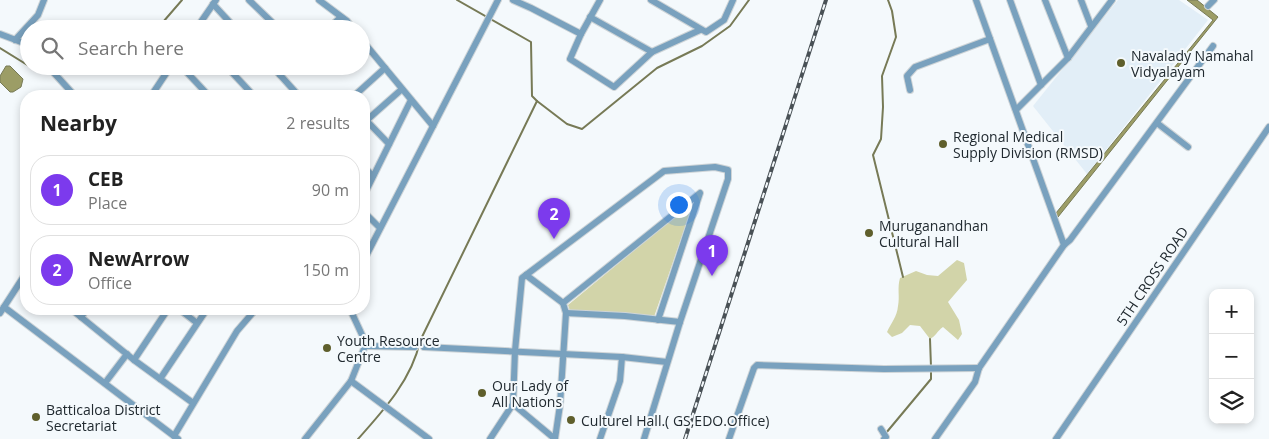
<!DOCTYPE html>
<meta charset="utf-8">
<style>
:root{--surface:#fff;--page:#f6f6f6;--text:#222;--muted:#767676;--line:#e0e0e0;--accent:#7c3aed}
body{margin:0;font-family:"Open Sans",sans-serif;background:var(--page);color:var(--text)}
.controls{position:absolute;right:15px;bottom:15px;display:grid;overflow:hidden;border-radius:10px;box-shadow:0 2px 8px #0003}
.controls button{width:45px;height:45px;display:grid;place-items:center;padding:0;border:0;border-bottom:1px solid var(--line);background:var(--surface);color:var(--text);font:25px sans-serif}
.you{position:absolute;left:678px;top:204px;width:18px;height:18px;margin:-12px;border:4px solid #fff;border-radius:50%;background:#1a73e8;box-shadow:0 0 0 8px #1a73e833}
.badge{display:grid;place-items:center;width:32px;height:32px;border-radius:50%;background:var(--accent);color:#fff;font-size:16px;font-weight:700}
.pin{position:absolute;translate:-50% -41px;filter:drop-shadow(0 1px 2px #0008)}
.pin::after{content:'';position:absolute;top:26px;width:18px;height:15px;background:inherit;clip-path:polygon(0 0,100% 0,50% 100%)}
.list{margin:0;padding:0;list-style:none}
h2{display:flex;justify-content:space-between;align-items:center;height:65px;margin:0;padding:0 20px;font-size:21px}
h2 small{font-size:16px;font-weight:400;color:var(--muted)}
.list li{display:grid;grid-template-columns:32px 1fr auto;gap:15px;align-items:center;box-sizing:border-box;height:70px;margin:0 10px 10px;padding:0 10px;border:1px solid var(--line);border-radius:20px}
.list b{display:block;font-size:19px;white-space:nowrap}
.list p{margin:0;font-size:16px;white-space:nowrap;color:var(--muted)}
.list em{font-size:16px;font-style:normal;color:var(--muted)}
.icon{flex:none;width:28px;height:28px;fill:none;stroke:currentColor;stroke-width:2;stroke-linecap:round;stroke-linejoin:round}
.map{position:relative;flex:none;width:1269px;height:439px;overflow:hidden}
.search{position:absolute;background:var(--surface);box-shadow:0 2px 8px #0003;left:20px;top:20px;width:350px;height:55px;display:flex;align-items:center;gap:12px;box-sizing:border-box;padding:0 18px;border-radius:28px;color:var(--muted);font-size:19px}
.panel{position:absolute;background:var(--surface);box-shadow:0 2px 8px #0003;left:20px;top:90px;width:350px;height:225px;border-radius:20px}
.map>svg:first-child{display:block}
.built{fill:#e2eef7}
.green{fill:#d2d4a9}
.water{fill:#9c9d66;stroke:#777a56}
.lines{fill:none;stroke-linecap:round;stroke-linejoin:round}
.stream{stroke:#777a56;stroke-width:2}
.minor-casing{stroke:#ced4d7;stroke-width:8}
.minor{stroke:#79a1be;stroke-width:6}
.rail-casing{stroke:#495156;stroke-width:4}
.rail{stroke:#f4f9fc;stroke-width:2;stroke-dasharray:5.5;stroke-linecap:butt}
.poi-dot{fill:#5f5f2c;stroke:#f4f9fc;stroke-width:2}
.labels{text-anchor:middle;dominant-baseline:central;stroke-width:4;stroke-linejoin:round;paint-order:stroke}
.poi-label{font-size:14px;fill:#212a30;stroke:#f4f9fc;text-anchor:start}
.street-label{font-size:14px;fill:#212a30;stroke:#f4f9fc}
</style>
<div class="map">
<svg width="1269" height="439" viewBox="0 0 1269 439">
<rect width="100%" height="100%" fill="#f4f9fc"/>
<!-- built -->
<polygon class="built" points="1118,0 1179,0 1208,20 1087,174 1033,106"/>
<!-- green -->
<g class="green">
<polygon points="694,201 654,317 570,311 568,305"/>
<path d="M957,260L964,263L967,280L948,302L959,320L962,334L958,340L943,327C937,331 936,336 930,339L920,326L910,325L902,333L892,337L887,332C891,323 897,317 898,306C900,297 897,288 900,278L916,271L927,275L938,276Z"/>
</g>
<!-- water -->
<g class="water">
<polygon points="1187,0 1197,0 1218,17 1058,217 1056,213 1213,20"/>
<polygon points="6,66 10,66 23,79 21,87 13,92 10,92 0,82 0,76"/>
</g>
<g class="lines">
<!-- stream -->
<g class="stream">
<polyline points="457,0 531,42 532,96 537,101"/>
<polyline points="888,0 892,11 896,37 882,76 883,107 881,139 873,155 903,277"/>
<polyline points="157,29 182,0"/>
<polyline points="0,48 29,66"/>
<polyline points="30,66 35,70 46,66"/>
<polyline points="930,339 931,367"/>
<polyline points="886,433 931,379 931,372"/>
<path d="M358,439C384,410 412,379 420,341L537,101L567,124L582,129L657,68L702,46L730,26L749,0"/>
</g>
<defs>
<g id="minor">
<polyline points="249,0 279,29"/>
<polyline points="319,0 347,21 353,29"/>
<polyline points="513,0 531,8 581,34"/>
<polyline points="600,0 581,34 570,59 614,87 652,52 700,30"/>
<polyline points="651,0 706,32 724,20 733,0"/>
<polyline points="976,0 1064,245"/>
<polyline points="1010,0 1041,85"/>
<polyline points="1045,0 1068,58"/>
<polyline points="1081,0 1091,26"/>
<polyline points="213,4 236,29"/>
<polyline points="1208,6 1214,0"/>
<polyline points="590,17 652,52"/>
<polyline points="196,29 216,0"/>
<polyline points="328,29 341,17"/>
<polyline points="0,34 29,45"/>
<polyline points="361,39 433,126"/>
<polyline points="15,40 38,15 44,0"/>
<polyline points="50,66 54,73 75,96"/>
<polyline points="181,66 209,96"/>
<polyline points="226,66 254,96"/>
<polyline points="272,66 299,96"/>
<polyline points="280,75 289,66"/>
<polyline points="910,90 907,76 915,67 990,39"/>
<polyline points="151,96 171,66"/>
<polyline points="354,96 385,68"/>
<polyline points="1016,110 1068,58 1112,0"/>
<polyline points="364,118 389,144"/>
<polyline points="367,120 402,89"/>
<polyline points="1157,123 1188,147"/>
<polyline points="364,167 373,176"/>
<polyline points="364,195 411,100"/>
<polyline points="364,212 380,228"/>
<polyline points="364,260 498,0"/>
<polyline points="526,275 563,303"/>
<polyline points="4,307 174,436"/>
<polyline points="71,309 134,360 193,403"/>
<polyline points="179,309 197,323"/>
<polyline points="0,313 26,273"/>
<polyline points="566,313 625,316 680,322"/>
<polyline points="81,317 87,309"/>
<polyline points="365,346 415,347"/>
<polyline points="424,347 622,357 667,362"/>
<polyline points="134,360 168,309"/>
<polyline points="160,379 207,309"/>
<polyline points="351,381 429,439"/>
<polyline points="105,383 127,354"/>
<polyline points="513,404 555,439"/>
<polyline points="881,429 886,437 884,439"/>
<polyline points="178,439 174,436 237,331 256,309"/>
<polyline points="305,439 351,381 365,346 363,337 350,309"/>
<polyline points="490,439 513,404 515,351 522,278 664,171 715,167 728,170 728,179 680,322 644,439"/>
<polyline points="555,439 560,405 566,313 563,303 700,193 658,320"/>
<polyline points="600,439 620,381 622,357"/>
<polyline points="729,439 754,368 757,365 884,369 979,368"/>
<polyline points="935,439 975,382 979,368 1064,245 1070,240 1213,46"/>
<polyline points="1056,439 1269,127"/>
</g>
</defs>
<!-- minor casing -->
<use href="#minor" class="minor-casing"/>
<!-- minor -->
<use href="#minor" class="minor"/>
<defs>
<polyline id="rail" points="685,439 826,0"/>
</defs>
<!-- rail casing -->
<use href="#rail" class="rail-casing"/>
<!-- rail -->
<use href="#rail" class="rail"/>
</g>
<!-- markers -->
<g class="poi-dot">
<circle cx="1121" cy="63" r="5"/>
<circle cx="943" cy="144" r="5"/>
<circle cx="869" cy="233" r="5"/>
<circle cx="327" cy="348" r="5"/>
<circle cx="482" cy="393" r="5"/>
<circle cx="36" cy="417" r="5"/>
<circle cx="571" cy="420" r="5"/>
</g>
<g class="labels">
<!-- poi labels -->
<g class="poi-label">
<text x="1131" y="55">Navalady Namahal<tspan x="1131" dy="16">Vidyalayam</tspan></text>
<text x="953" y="136">Regional Medical<tspan x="953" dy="16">Supply Division (RMSD)</tspan></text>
<text x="879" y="225">Muruganandhan<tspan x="879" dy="16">Cultural Hall</tspan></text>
<text x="337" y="340">Youth Resource<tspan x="337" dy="16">Centre</tspan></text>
<text x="492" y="385">Our Lady of<tspan x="492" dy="16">All Nations</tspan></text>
<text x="46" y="409">Batticaloa District<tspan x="46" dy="16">Secretariat</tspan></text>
<text x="581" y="420">Culturel Hall.( GS,EDO.Office)</text>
</g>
<!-- street labels -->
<g class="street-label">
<text transform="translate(1152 276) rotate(-56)">5TH CROSS ROAD</text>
</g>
</g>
</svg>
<div class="controls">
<button>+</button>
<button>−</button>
<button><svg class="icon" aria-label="layers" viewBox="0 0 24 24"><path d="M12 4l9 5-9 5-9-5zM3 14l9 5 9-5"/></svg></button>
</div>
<div class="you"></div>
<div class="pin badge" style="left:712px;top:276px">1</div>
<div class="pin badge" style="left:554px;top:239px">2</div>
<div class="search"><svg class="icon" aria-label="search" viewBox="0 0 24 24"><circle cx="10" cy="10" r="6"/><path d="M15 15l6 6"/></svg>Search here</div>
<section class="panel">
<h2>Nearby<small>2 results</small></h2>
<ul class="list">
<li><span class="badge">1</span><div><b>CEB</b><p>Place</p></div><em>90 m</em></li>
<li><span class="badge">2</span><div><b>NewArrow</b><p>Office</p></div><em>150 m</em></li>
</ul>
</section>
</div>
